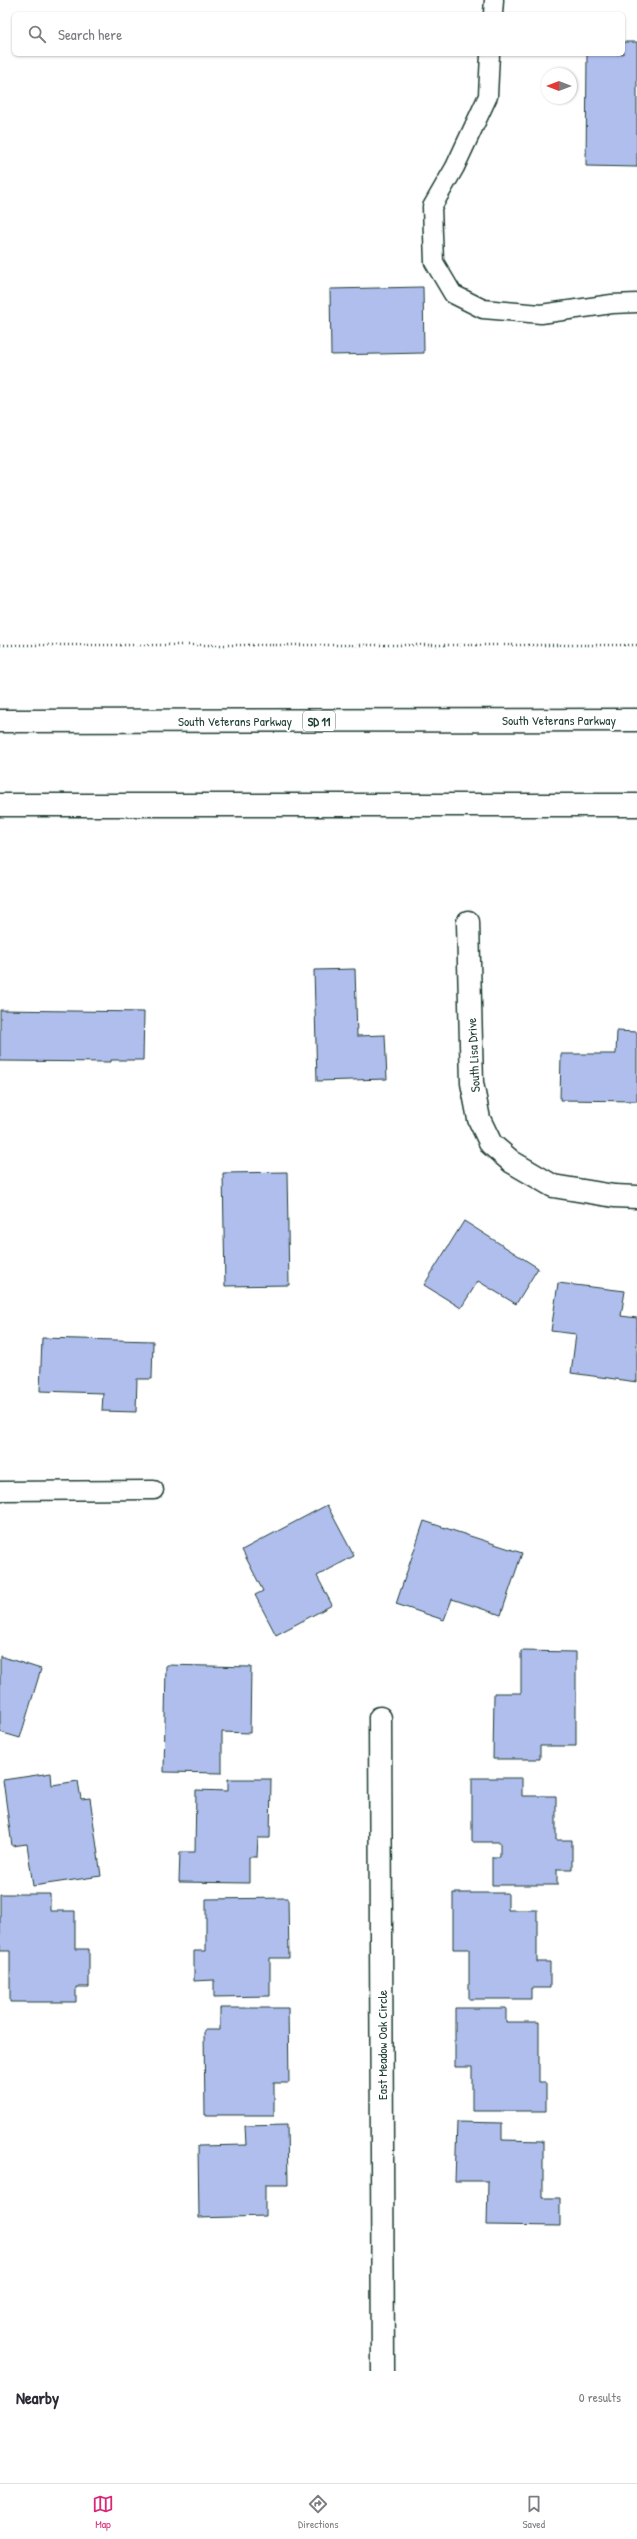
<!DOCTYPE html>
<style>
:root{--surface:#fff;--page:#f7f7f7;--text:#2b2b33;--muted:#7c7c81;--line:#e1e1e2;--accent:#db2777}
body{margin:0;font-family:"Patrick Hand",sans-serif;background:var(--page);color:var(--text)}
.compass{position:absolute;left:541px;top:68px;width:36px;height:36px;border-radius:50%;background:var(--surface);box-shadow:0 1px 3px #0004;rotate:270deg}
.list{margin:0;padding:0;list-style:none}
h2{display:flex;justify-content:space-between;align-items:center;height:52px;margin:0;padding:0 16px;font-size:17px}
h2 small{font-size:13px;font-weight:400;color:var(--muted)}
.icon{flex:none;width:22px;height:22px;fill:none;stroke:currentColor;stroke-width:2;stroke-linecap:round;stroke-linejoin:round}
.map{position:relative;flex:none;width:637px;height:2371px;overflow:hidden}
.search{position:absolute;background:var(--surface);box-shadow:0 1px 3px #0004;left:12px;right:12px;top:12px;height:44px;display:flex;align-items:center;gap:10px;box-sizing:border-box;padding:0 14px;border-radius:6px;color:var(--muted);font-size:15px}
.sheet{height:112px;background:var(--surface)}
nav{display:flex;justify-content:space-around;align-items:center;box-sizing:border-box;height:56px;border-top:1px solid var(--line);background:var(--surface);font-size:11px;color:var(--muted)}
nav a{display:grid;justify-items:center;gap:2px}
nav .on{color:var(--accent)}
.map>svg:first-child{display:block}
.building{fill:#b0beee;stroke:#1f3d34}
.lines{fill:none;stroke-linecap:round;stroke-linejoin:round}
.service-casing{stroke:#1f3d34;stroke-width:21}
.minor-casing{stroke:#1f3d34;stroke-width:25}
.trunk-casing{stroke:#1f3d34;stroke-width:25}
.path{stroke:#1f3d34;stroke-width:2.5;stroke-dasharray:1 3;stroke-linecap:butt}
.service{stroke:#fff;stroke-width:18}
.minor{stroke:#fff;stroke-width:22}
.trunk{stroke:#fff;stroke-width:22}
.labels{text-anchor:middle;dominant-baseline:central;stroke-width:4;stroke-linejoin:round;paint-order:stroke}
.shield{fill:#fff;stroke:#627771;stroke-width:1}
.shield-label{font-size:12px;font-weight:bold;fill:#1f3d34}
.street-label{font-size:13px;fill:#1f3d34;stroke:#fff}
</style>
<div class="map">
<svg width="637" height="2371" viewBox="0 0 637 2371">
<rect width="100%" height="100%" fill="#fff"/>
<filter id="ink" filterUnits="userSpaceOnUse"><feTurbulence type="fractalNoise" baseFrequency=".025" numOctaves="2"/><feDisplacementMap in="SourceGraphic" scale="8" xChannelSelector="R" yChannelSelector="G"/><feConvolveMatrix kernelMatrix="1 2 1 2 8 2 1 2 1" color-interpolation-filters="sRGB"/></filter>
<g filter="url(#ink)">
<!-- building -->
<g class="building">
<polygon points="623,42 637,42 637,167 586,166 587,54 623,54"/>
<polygon points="423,287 424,353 331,355 330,289"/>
<polygon points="355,969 357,1036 385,1035 387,1079 317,1081 314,970"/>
<polygon points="0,1010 144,1012 143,1060 111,1060 111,1062 0,1061"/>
<polygon points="617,1031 637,1032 637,1101 560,1100 561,1054 616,1054"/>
<polygon points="287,1172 289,1285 225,1286 223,1173"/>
<polygon points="464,1221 538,1268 516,1304 478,1281 461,1308 424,1285"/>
<polygon points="558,1283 625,1291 621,1316 637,1318 637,1382 571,1373 576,1334 551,1331"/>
<polygon points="42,1338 153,1341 152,1379 137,1379 136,1412 102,1411 103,1393 40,1391"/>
<polygon points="327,1505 354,1556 317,1576 332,1605 276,1635 255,1595 263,1591 242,1550"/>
<polygon points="424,1521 522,1553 501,1615 452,1599 444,1620 396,1604"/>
<polygon points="521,1651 576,1652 576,1746 540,1746 540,1759 493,1759 494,1693 521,1693"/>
<polygon points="0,1656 41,1669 20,1738 0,1732"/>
<polygon points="166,1665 251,1667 250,1733 222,1732 222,1773 164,1772"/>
<polygon points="51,1773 52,1785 78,1781 81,1799 90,1798 101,1876 33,1886 27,1844 12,1846 3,1780"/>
<polygon points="472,1778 522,1778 522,1796 556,1796 556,1840 572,1840 572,1869 557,1869 557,1885 492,1885 492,1857 500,1857 500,1842 472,1842"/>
<polygon points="228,1779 271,1779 270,1838 258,1838 257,1857 249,1857 249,1883 179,1882 180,1852 195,1852 196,1790 228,1791"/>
<polygon points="453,1893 508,1893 508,1910 537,1910 537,1962 550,1962 550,1988 531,1988 531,1999 469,1999 469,1949 453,1949"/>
<polygon points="0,1894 50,1894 50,1911 75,1911 75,1949 89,1949 89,1987 76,1987 76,2002 10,2002 10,1951 0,1951"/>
<polygon points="288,1898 289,1958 270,1958 270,1996 214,1997 214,1980 194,1981 194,1951 206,1951 206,1899"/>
<polygon points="220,2008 288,2008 289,2083 274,2083 274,2115 205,2115 204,2030 220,2030"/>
<polygon points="455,2008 506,2008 506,2022 539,2022 539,2082 546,2082 546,2111 472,2111 472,2067 455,2067"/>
<polygon points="457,2122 502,2123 502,2140 543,2141 543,2198 560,2198 560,2226 487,2225 488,2181 455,2181"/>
<polygon points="287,2125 288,2185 265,2185 265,2216 199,2218 198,2146 246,2145 245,2126"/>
</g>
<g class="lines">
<defs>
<g id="service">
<polyline points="493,14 494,0"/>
<polyline points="490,54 488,96 455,167 432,207 434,262 453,294 483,309 541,314 612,304 637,303"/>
<polyline points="0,1491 154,1490"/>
</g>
<g id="minor">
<polyline points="468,922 472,1083 479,1119 491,1144 512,1162 553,1186 614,1196 637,1197"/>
<polyline points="380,1718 383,2371"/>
</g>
<g id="trunk">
<polyline points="0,721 637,720"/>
<polyline points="0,805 637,805"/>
</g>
</defs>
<!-- service casing -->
<use href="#service" class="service-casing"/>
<!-- minor casing -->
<use href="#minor" class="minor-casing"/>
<!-- trunk casing -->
<use href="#trunk" class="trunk-casing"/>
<!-- path -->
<polyline class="path" points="0,645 637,645"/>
<!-- service -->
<use href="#service" class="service"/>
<!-- minor -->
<use href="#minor" class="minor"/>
<!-- trunk -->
<use href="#trunk" class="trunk"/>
</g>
</g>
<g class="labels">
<!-- shield labels -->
<rect class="shield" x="303" y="711" width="32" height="20" rx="3"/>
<g class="shield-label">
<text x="319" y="721">SD 11</text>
</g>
<!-- street labels -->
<g class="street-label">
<text x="559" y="720">South Veterans Parkway</text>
<text x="235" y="721">South Veterans Parkway</text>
<text transform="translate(473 1055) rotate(-93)">South Lisa Drive</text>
<text transform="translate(382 2045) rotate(-90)">East Meadow Oak Circle</text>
</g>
</g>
</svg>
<svg class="compass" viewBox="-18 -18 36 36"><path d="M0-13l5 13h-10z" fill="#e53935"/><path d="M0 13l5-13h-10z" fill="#7c7c81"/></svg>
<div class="search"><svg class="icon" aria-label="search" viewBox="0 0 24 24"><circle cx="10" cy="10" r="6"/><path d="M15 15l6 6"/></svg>Search here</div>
</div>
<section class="sheet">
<h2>Nearby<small>0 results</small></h2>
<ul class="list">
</ul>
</section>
<nav>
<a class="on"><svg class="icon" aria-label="map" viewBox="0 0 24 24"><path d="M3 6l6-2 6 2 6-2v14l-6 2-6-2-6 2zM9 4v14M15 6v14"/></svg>Map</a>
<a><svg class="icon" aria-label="directions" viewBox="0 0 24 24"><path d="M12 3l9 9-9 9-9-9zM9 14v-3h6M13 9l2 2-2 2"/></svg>Directions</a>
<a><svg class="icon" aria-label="saved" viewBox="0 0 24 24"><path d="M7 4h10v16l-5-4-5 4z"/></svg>Saved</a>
</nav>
